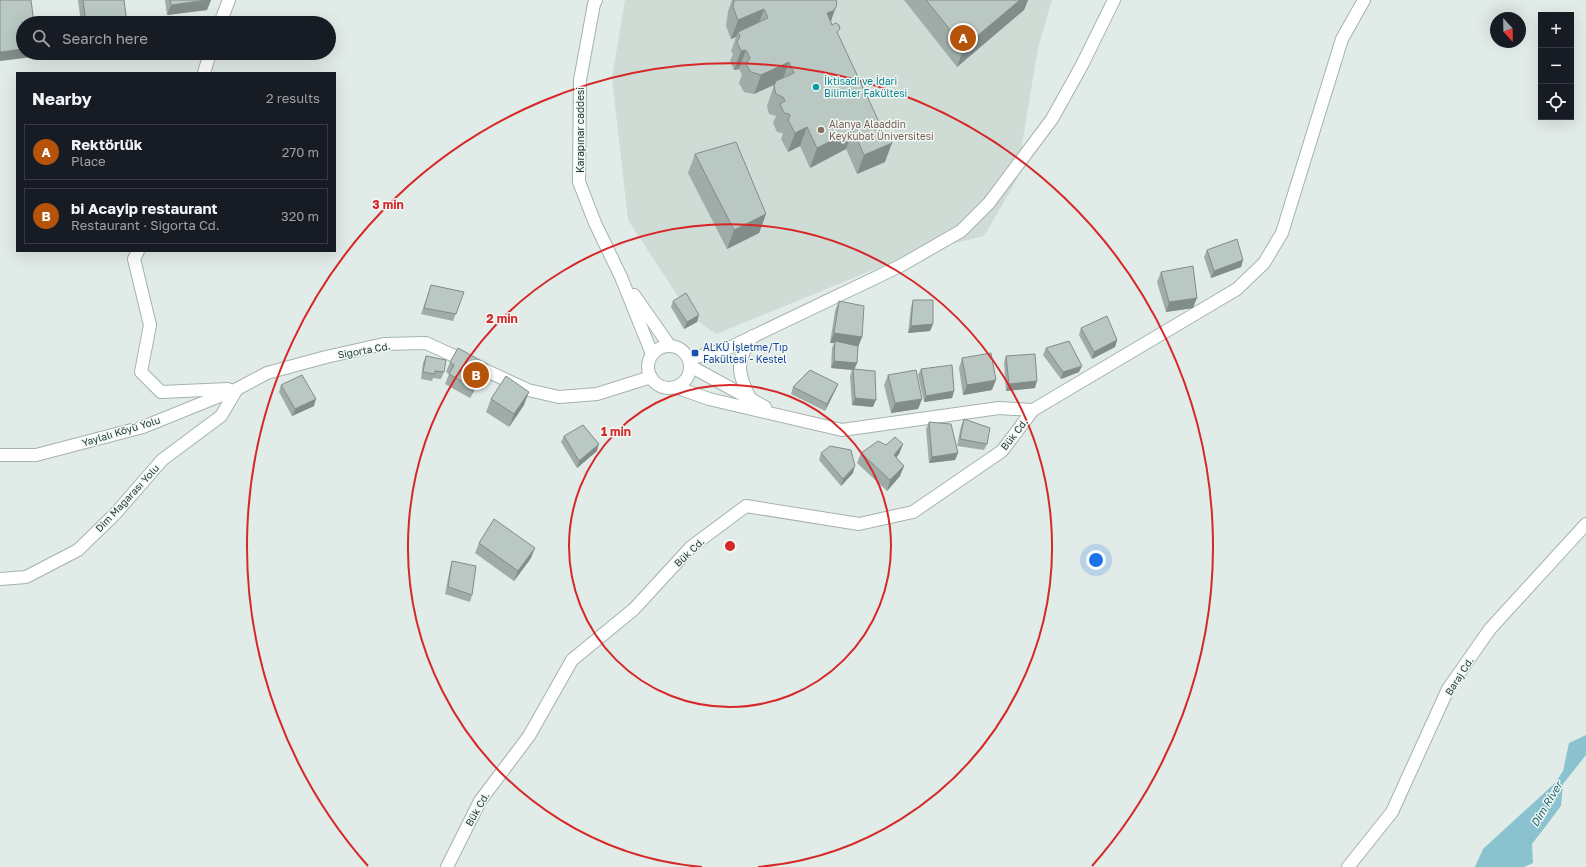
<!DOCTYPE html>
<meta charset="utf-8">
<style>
:root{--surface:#171b24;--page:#20242c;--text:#f1f3f6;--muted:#9ea1a6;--line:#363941;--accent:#b45309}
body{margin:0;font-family:"Golos Text",sans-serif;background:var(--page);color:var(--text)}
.controls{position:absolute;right:12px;top:12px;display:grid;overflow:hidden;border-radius:0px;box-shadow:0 4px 16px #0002}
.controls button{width:36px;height:36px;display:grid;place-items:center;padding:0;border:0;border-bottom:1px solid var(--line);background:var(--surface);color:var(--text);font:20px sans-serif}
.compass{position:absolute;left:1490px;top:12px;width:36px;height:36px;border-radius:50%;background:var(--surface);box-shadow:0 4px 16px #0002;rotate:158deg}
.you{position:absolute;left:1096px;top:560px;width:14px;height:14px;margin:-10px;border:3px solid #fff;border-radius:50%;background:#1a73e8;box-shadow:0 0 0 6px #1a73e833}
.badge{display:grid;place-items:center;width:26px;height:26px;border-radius:50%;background:var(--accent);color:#fff;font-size:13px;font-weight:700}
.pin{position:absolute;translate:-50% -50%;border:2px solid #fff;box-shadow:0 1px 4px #0006}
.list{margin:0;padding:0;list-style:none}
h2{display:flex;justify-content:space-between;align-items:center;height:52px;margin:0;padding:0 16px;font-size:17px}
h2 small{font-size:13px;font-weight:400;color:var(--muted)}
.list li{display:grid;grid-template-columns:26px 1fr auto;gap:12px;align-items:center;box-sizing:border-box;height:56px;margin:0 8px 8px;padding:0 8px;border:1px solid var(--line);border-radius:0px}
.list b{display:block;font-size:15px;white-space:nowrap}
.list p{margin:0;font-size:13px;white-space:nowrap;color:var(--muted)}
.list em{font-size:13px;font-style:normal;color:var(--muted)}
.icon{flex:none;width:22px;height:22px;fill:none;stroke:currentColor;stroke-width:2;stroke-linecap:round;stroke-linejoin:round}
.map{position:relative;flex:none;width:1586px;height:867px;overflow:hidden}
.search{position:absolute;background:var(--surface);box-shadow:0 4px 16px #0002;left:16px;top:16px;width:320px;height:44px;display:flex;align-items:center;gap:10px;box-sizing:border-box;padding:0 14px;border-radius:22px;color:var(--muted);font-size:15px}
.panel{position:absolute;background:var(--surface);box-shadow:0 4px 16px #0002;left:16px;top:72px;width:320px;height:180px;border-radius:0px}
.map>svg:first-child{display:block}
.built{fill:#cfdbd5}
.water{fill:#8ac3cf}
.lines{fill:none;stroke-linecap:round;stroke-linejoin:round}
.minor-casing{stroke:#a4b3ae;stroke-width:14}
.minor{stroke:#fff;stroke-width:12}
.wall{fill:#9faca8}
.shaded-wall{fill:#828c88}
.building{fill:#b9c8c3;stroke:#828c88}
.ring{fill:none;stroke:#d62828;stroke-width:2}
.culture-dot{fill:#0f9aa8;stroke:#f1f8f4;stroke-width:1.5}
.education-dot{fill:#8d6e63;stroke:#f1f8f4;stroke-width:1.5}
.transit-dot{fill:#1a4fb4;stroke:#f1f8f4;stroke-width:1.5}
.labels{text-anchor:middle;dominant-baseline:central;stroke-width:3;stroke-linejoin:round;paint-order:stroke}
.culture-label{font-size:10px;fill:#0d838f;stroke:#f1f8f4;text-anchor:start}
.education-label{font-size:10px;fill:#785e54;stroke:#f1f8f4;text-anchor:start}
.street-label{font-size:10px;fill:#223b35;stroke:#f1f8f4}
.transit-label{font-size:10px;fill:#164399;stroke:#f1f8f4;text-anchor:start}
.water-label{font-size:11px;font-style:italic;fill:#1e6575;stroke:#f1f8f4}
.centre{fill:#d62828;stroke:#f1f8f4;stroke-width:2}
.ring-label{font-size:12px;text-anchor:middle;font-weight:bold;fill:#d62828;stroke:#f1f8f4;stroke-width:3;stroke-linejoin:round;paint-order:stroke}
</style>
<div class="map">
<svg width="1586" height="867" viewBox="0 0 1586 867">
<rect width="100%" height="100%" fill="#e1ebe7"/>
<!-- built -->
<polygon class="built" points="625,0 1052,0 1038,48 1016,181 984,236 917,252 716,334 691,316 628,220 612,78"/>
<!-- water -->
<polygon class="water" points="1586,735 1586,755 1563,784 1561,806 1532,844 1533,863 1524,867 1475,867 1483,849 1555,783 1563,771 1569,743"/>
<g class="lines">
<defs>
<g id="minor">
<polyline points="596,0 594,4 580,80 579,182 595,223 621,277 652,354"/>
<polyline points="220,23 229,0"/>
<polyline points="204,73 210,53"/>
<polyline points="138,251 134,259 150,325 141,372 161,392 228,389"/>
<polyline points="634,295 669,345"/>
<circle cx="669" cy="367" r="21"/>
<polyline points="689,359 723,350 733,346 900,266 961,231 989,203 1052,119 1082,65 1114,0"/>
<polyline points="690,366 765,407"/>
<polyline points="675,387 709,399 842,430 999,408 1033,410 1237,289 1264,263 1282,233 1342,39 1364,0"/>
<path d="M751,400C737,373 735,362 753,336"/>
<polyline points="0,455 36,455 143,427 237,389 267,373 326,357 384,344 426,343 528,390 559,397 597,394 651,377"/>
<polyline points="0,579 26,577 78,550 115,514 162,460 221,416 237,389"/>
<polyline points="447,867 480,801 529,736 572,660 634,609 691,547 746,506 859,524 913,512 1002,451 1033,410"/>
<polyline points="1348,867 1392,812 1448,689 1490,629 1586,524"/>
</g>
</defs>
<!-- minor casing -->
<use href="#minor" class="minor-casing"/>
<!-- minor -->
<use href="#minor" class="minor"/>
</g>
<!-- wall -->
<g class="wall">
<polygon points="78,0 124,0 127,23 81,23"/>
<polygon points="165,0 211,0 207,10 167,15"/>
<polygon points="732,0 836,0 831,22 838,34 885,162 857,174 846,149 810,168 800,146 788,152 781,139 783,134 782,133 777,132 773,123 776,116 769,114 767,106 774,85 754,94 744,92 739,83 742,75 739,69 734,70 730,61 733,54 731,51 736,37 731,39 726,26 728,11"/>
<polygon points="904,0 1028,0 1024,10 957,67"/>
<polygon points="695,154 766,214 759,233 727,249 688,173"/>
<polygon points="1207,250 1243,260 1241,267 1211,278 1204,257"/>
<polygon points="1161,272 1193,308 1166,312 1157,282"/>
<polygon points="431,285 464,292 453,321 421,314"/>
<polygon points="913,300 933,324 930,331 908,333 911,307"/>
<polygon points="673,301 697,322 684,329 671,307"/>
<polygon points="839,301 862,337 858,347 857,363 854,369 873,407 852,405 850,376 852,370 831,368 832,348 834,343 830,343 835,311"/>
<polygon points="1081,328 1117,340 1115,347 1092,359 1079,335"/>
<polygon points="1046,348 1079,372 1061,379 1043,355"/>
<polygon points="426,356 444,372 441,379 433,378 432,381 421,379 423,363"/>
<polygon points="1006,356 1035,388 1006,391 1004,362"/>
<polygon points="962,358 992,390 963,395 959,368"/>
<polygon points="450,362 487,364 483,374 470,398 445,384 449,374 446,372"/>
<polygon points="921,369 954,391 952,398 924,402 918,375"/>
<polygon points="888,375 922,399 918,409 891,413 884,385"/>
<polygon points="838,384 835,391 825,411 791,394 793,387"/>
<polygon points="281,385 314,406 292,416 279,392"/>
<polygon points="491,399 524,405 509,427 486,412"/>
<polygon points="964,419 987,444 984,450 957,446 961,426"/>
<polygon points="929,422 958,453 955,460 929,463 926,429"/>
<polygon points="564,436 597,451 577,468 561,442"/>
<polygon points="903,444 899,454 896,458 904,466 900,476 887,491 857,463 861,453 886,445"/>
<polygon points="821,453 853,473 841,486 819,460"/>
<polygon points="479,543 531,558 514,581 475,553"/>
<polygon points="452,561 472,595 470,602 445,594 450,568"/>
</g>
<!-- shaded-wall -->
<g class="shaded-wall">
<polygon points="208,0 211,0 207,10 167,15 171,5"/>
<polygon points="1020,0 1028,0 1024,10 957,67 964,47"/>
<polygon points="836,7 829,26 827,13"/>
<polygon points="764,9 757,28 738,32 736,37 731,39 738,20"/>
<polygon points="23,49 23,53 35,53 33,57 0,61 0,52"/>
<polygon points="746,50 739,69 734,70 741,51"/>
<polygon points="789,62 782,81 754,94 761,75"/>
<polygon points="807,127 800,146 788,152 795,133"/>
<polygon points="853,130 846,149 810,168 817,148"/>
<polygon points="892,143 885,162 857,174 864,155"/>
<polygon points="766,214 759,233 727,249 734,230"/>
<polygon points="1243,260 1241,267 1211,278 1214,271"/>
<polygon points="1197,298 1193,308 1166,312 1169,302"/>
<polygon points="699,315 697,322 684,329 687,322"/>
<polygon points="933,324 930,331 908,333 911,326"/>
<polygon points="834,333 862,337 858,347 835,341 834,343 830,343"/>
<polygon points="1117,340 1115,347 1092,359 1094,352"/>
<polygon points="834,361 857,363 854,370 831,368"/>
<polygon points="487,364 483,374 470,398 474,388"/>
<polygon points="1082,366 1079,372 1061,379 1063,372"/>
<polygon points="996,380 992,390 963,395 967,385"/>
<polygon points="1037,381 1035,388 1006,391 1009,384"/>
<polygon points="838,384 835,391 825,411 827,404"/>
<polygon points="954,391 952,398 924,402 926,396"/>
<polygon points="529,392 524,405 509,427 514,414"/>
<polygon points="855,398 876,400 873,407 852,405"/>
<polygon points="316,399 314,406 292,416 295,409"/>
<polygon points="922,399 918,409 891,413 895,403"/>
<polygon points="599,444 597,451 577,468 579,461"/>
<polygon points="903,444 899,454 890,465 894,455"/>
<polygon points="958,453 955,460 929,463 932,457"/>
<polygon points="855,466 853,473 841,486 843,479"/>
<polygon points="904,466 900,476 887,491 890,480"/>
<polygon points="535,548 531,558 514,581 518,571"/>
</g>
<!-- building -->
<g class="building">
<polygon points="0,0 31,0 34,23 23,23 23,49 0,52"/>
<polygon points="83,0 124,0 127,23 86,23"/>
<polygon points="170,0 208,0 171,5"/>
<polygon points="734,0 836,0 837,2 836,7 833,11 827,13 832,25 836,23 839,25 840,29 837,32 886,137 891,138 892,143 864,155 853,130 817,148 807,127 795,133 788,120 790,116 789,114 784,113 780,104 785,101 783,97 776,94 774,86 776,81 794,73 789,62 761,75 751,72 746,64 750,58 746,50 741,51 737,42 740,36 738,32 768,18 764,9 738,20 733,7"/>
<polygon points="926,0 1020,0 964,47"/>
<polygon points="736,142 766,214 734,230 695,154"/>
<polygon points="1237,239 1243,260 1214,271 1207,250"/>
<polygon points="1193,266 1197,298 1169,302 1161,272"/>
<polygon points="431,285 464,292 456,314 424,308"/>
<polygon points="686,293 699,315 687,322 673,301"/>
<polygon points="913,300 933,300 933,324 911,326"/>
<polygon points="839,301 864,306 862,337 834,333"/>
<polygon points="1107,316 1117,340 1094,352 1081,328"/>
<polygon points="835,341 858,346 857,363 834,361"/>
<polygon points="1069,341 1082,366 1063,372 1046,348"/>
<polygon points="458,348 487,364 474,388 449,374 454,365 450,362"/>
<polygon points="991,353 996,380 967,385 962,358"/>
<polygon points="1035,354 1037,381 1009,384 1006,356"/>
<polygon points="426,356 446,360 444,372 435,371 435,374 423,372"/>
<polygon points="952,365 954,391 926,396 921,369"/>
<polygon points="853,369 875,371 876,400 855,398"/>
<polygon points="810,370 838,384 827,404 793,387"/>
<polygon points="916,370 922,399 895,403 888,375"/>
<polygon points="302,375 316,399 295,409 281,385"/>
<polygon points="506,376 529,392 514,414 491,399"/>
<polygon points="964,419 990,428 987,444 960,439"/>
<polygon points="929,422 951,424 958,453 932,457"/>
<polygon points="583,425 599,444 579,461 564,436"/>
<polygon points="895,437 903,444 894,455 904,466 890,480 861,453 878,441 886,445"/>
<polygon points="830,446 851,450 855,466 843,479 821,453"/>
<polygon points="494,519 535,548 518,571 479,543"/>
<polygon points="452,561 476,566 472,595 448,587"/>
</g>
<!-- distance rings -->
<g class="ring">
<circle cx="730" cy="546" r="161"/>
<path d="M702 867A322 322 0 1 1 758 867"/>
<path d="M368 866A483 483 0 1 1 1092 866"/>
</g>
<!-- markers -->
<circle class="culture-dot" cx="816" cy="87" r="4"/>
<circle class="education-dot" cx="821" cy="130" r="4"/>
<rect class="transit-dot" x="691" y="349" width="8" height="8" rx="2"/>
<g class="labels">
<!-- culture labels -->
<g class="culture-label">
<text x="824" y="81">İktisadi ve İdari<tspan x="824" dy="12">Bilimler Fakültesi</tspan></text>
</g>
<!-- education labels -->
<g class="education-label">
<text x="829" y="124">Alanya Alaaddin<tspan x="829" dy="12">Keykubat Üniversitesi</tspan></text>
</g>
<!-- street labels -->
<g class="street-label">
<text transform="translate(580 130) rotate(-90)">Karapınar caddesi</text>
<text transform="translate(364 350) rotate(-10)">Sigorta Cd.</text>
<text transform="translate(121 431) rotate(-17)">Yaylalı Köyü Yolu</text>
<text transform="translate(1014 434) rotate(-52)">Bük Cd.</text>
<text transform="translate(127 498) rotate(-47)">Dim Mağarası Yolu</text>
<text transform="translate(689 552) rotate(-43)">Bük Cd.</text>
<text transform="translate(1459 676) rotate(-57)">Baraj Cd.</text>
<text transform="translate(477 809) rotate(-60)">Bük Cd.</text>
</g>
<!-- transit labels -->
<g class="transit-label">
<text x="703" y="347">ALKÜ İşletme/Tıp<tspan x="703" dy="12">Fakültesi - Kestel</tspan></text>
</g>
<!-- water labels -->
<g class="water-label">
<text transform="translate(1546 804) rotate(-59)">Dim River</text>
</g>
</g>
<circle cx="730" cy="546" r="6" class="centre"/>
<g class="ring-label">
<text x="388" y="209">3 min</text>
<text x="502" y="323">2 min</text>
<text x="616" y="436">1 min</text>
</g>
</svg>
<div class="controls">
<button>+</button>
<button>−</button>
<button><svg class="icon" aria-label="locate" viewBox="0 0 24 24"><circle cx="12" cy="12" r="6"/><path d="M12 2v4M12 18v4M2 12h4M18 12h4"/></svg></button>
</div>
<svg class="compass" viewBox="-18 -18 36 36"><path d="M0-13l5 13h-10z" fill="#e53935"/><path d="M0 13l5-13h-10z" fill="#9ea1a6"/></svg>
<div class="you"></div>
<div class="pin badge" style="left:963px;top:38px">A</div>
<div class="pin badge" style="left:476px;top:375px">B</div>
<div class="search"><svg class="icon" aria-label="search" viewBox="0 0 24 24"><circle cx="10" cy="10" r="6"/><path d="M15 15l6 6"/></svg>Search here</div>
<section class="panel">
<h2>Nearby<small>2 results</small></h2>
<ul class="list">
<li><span class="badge">A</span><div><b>Rektörlük</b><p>Place</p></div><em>270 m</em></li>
<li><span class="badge">B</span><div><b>bi Acayip restaurant</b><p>Restaurant · Sigorta Cd.</p></div><em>320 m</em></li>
</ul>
</section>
</div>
